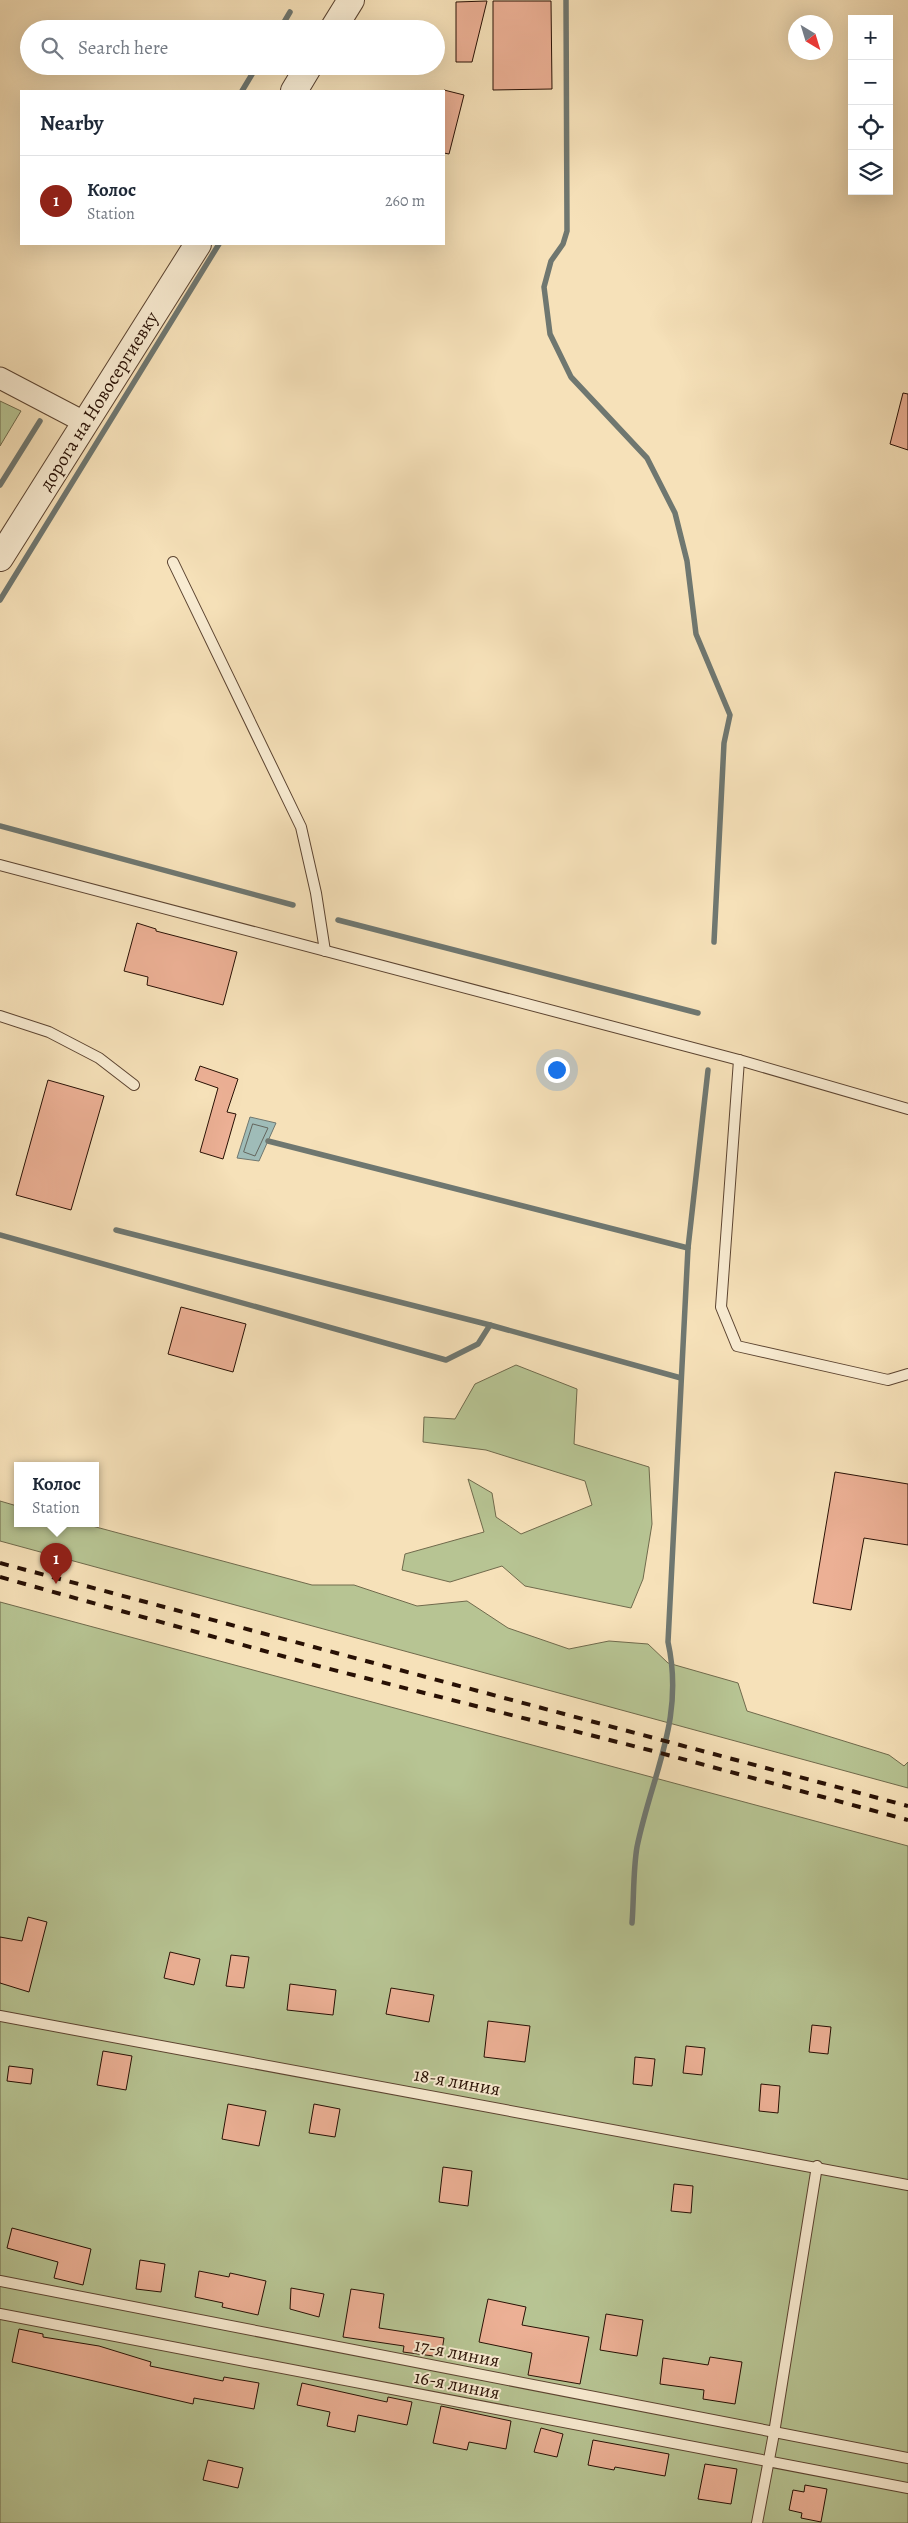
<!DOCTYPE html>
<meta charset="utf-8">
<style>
:root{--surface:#fff;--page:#f6f6f7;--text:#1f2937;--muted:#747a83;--line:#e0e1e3;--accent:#8f2418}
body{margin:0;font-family:Alegreya,serif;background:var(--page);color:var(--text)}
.controls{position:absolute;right:15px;top:15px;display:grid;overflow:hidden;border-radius:0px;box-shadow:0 5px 20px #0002}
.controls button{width:45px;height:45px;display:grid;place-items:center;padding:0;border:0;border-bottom:1px solid var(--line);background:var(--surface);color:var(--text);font:25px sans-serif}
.compass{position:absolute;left:788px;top:15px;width:45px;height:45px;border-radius:50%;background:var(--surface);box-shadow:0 5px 20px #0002;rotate:142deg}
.you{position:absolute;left:556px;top:1069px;width:18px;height:18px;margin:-12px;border:4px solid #fff;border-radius:50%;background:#1a73e8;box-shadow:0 0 0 8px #1a73e833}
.badge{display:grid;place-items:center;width:32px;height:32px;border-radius:50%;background:var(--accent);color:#fff;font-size:16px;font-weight:700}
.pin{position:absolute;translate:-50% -41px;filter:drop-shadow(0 1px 2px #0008)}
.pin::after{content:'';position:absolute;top:26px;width:18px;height:15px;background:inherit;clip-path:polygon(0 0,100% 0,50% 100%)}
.popup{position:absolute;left:14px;top:1462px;width:85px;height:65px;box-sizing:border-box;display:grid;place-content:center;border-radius:0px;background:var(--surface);filter:drop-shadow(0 1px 4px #0005);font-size:16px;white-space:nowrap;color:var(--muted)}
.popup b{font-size:19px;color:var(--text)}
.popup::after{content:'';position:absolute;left:50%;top:100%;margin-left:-10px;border:10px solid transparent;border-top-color:var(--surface)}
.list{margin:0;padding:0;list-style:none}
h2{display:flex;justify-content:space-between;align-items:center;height:65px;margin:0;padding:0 20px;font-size:21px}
h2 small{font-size:16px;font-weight:400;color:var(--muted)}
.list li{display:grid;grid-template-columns:32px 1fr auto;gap:15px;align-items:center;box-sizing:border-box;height:90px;padding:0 20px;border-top:1px solid var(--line)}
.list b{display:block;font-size:19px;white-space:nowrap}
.list p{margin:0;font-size:16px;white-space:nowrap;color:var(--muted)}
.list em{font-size:16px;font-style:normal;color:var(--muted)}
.icon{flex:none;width:28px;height:28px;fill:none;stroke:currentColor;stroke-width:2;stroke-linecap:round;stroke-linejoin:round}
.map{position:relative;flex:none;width:908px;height:2523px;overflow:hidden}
.search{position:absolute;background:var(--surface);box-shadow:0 5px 20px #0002;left:20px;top:20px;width:425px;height:55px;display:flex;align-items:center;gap:12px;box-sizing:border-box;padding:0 18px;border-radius:28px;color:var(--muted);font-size:19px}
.panel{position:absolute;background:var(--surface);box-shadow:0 5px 20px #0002;left:20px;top:90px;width:425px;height:155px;border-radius:0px}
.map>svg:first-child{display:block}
.green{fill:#b7c493;stroke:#706a4c}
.water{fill:#9fbcb8;stroke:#6f7770}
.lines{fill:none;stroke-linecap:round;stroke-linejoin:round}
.shore{stroke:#64665e;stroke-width:1}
.stream{stroke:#6f7770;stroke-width:5.5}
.building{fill:#ecb095;stroke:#281004}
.service-casing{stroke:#5c4431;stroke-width:12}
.minor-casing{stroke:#5c4431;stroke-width:23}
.tertiary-casing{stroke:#5c4431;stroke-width:28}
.service{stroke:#f9ecd2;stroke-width:10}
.minor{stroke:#f9ecd2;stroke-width:21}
.tertiary{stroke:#f9ecd2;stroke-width:26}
.rail{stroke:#281004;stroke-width:4;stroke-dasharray:9 9;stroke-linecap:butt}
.labels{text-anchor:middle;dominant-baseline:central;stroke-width:4;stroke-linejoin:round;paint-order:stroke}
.street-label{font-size:19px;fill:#281004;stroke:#f9ecd2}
</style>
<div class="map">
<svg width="908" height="2523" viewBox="0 0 908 2523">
<rect width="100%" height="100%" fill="#f6e1b9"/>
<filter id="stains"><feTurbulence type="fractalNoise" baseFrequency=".004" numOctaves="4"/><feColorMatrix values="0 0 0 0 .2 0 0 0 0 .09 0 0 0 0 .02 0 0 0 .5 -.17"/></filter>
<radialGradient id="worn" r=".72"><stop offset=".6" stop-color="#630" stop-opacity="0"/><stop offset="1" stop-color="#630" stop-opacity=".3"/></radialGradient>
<!-- green -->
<g class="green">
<polygon points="0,401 21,411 0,446"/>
<polygon points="516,1365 577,1389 574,1444 649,1467 652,1524 643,1579 631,1608 525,1586 502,1566 450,1582 402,1570 405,1554 484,1532 468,1479 492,1493 496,1517 521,1534 592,1505 585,1481 486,1450 423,1442 424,1417 455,1419 475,1384"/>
<polygon points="0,1501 17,1506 17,1523 81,1523 312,1585 354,1585 417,1606 467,1601 508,1628 569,1649 609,1641 648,1644 668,1663 738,1683 747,1711 889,1755 904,1766 908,1762 908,1788 0,1541"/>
<polygon points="0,1602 908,1846 908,2523 0,2523"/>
</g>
<!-- water -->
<polygon class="water" points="250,1117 276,1123 259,1161 237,1158"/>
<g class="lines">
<!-- shore -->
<polygon class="shore" points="253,1124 268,1128 255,1156 244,1152"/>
<!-- stream -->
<g class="stream">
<polyline points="566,0 567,231 563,244 551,261 544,287 550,334 571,377 647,458 675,513 687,561 696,634 730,715 724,743 714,942"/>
<polyline points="280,29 290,12"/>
<polyline points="242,91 257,66"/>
<polyline points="0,485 40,421"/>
<polyline points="0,600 219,244"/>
<polyline points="0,826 293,905"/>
<polyline points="338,920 698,1013"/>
<polyline points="268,1141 688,1248"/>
<polyline points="116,1230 490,1325"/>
<polyline points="0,1235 446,1360 478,1344 490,1325 681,1378"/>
<path d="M632,1923C634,1898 633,1871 637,1847C652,1774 685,1719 668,1642L688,1248L708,1070"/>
</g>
</g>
<!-- building -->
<g class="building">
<polygon points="487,1 472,62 456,62 456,2"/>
<polygon points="493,1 551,1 552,89 493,90"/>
<polygon points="444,90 464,95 449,154 444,153"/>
<polygon points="903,393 908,394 908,450 890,444"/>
<polygon points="137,923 156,929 156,931 237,952 223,1005 147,985 148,977 124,971"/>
<polygon points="200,1066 238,1079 227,1112 236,1114 223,1159 200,1152 218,1088 195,1080"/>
<polygon points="48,1080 104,1096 71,1210 16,1195"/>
<polygon points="181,1307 246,1324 233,1372 168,1354"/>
<polygon points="835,1472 908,1484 908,1545 864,1538 851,1610 813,1603"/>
<polygon points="28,1917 47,1922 29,1992 0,1983 0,1937 22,1941"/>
<polygon points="170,1952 200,1959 194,1985 164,1978"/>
<polygon points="231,1955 249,1957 244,1988 226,1986"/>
<polygon points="290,1984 336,1990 333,2015 287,2010"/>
<polygon points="391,1988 434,1995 429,2022 386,2014"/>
<polygon points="488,2021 530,2026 525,2062 484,2057"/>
<polygon points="812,2025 831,2027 828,2054 809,2052"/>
<polygon points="686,2046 705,2048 702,2075 683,2073"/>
<polygon points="103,2051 132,2056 126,2090 97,2085"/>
<polygon points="635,2057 655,2059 652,2086 633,2084"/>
<polygon points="9,2066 33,2069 31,2084 7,2081"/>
<polygon points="761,2084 780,2086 778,2113 759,2111"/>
<polygon points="228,2104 266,2111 259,2146 222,2139"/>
<polygon points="314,2104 340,2109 335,2137 309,2133"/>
<polygon points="443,2167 472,2171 468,2206 439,2202"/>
<polygon points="674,2184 693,2186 691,2213 671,2211"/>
<polygon points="12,2228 91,2249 83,2285 54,2278 58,2262 7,2248"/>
<polygon points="140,2260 165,2264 161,2292 136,2289"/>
<polygon points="199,2271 229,2277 230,2273 266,2281 258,2315 222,2307 223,2303 195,2297"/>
<polygon points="291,2288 324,2294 319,2317 290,2309"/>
<polygon points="351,2289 384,2294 379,2328 444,2338 441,2357 403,2352 404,2346 343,2337"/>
<polygon points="488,2299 526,2307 522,2325 589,2337 580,2384 528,2375 532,2353 479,2342"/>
<polygon points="606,2314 643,2320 637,2356 600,2350"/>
<polygon points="19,2329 43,2334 43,2337 99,2346 151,2362 150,2366 223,2381 224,2377 259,2383 254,2409 194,2398 193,2404 12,2362"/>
<polygon points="710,2357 742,2362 735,2404 703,2399 704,2390 660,2384 663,2358 708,2365"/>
<polygon points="302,2383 387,2402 388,2397 412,2402 407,2425 358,2415 355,2432 327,2426 330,2412 297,2405"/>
<polygon points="441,2406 511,2421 506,2449 469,2442 467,2450 433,2443"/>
<polygon points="541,2428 563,2434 557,2457 534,2452"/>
<polygon points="593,2440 669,2454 665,2476 615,2467 614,2470 588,2465"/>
<polygon points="208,2460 243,2468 238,2488 203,2480"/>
<polygon points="705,2464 737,2469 731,2504 698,2499"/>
<polygon points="805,2485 827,2489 821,2522 801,2518 802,2513 789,2510 793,2490 804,2492"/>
</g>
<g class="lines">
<defs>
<g id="service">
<polyline points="173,562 301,827 316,893 325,951"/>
<polyline points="0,865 739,1060 908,1109"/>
<polyline points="0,1016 49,1032 99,1058 134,1085"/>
<polyline points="739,1060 721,1307 737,1346 888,1380 908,1374"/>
<polyline points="0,2016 908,2185"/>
<polyline points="0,2281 908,2458"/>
<polyline points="0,2314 908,2488"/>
<polyline points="757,2523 774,2433 817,2166"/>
</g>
<polyline id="minor" points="0,378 84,422"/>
<g id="tertiary">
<polyline points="333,29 351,0"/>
<polyline points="294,91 309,66"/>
<polyline points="0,558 198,244"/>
</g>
</defs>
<!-- service casing -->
<use href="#service" class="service-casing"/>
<!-- minor casing -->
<use href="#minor" class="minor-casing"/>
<!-- tertiary casing -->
<use href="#tertiary" class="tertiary-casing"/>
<!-- service -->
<use href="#service" class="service"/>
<!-- minor -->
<use href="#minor" class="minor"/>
<!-- tertiary -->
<use href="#tertiary" class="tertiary"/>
<!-- rail -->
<g class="rail">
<polyline points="0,1563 908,1806"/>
<polyline points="0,1577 318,1666 653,1751 908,1820"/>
</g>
</g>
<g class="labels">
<!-- street labels -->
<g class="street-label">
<text transform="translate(99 401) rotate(-58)">дорога на Новосергиевку</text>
<text transform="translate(457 2082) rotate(10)">18-я линия</text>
<text transform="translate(457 2353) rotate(11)">17-я линия</text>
<text transform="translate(457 2385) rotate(11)">16-я линия</text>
</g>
</g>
<rect width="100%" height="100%" filter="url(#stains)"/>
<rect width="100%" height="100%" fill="url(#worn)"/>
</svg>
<div class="controls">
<button>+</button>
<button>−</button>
<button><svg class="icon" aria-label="locate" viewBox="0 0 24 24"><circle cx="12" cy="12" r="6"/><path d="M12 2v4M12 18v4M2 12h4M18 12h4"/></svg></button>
<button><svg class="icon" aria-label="layers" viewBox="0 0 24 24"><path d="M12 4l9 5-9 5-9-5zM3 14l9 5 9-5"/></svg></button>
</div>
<svg class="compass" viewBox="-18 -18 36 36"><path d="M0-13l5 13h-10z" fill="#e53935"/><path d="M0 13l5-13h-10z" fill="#747a83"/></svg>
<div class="you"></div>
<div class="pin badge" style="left:56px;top:1584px">1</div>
<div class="popup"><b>Колос</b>Station</div>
<div class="search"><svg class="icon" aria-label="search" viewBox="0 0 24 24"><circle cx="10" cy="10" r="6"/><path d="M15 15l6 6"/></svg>Search here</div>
<section class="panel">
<h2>Nearby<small></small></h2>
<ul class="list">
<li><span class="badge">1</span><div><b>Колос</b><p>Station</p></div><em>260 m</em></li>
</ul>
</section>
</div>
